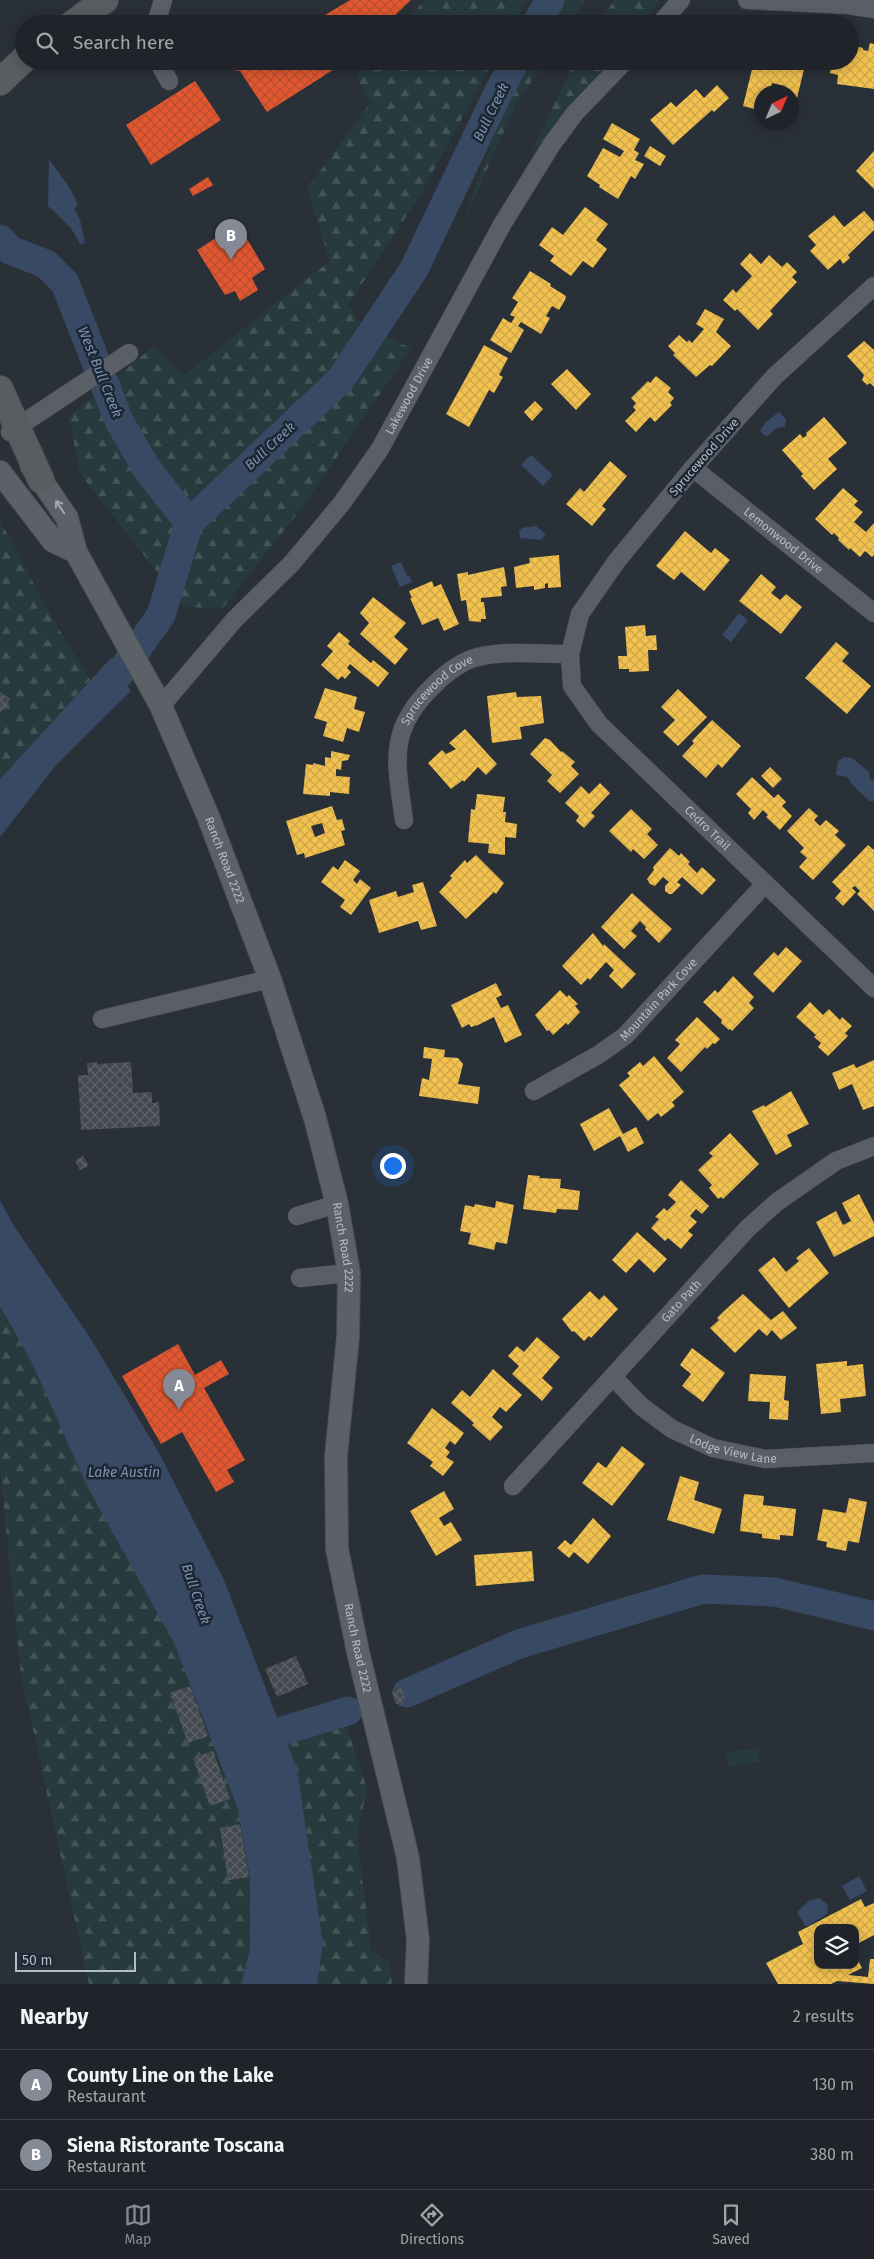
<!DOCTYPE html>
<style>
:root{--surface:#20242a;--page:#282c32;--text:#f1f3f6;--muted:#a2a4a8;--line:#3d4147;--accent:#848b96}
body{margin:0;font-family:"Fira Sans",sans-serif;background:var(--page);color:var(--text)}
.controls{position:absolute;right:15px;bottom:15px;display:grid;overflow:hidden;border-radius:10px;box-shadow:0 2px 12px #0003}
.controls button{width:45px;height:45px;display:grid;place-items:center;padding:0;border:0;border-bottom:1px solid var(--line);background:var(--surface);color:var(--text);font:25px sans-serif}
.compass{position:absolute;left:754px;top:85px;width:45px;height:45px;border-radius:50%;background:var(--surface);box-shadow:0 2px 12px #0003;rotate:44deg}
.scale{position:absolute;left:15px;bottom:12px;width:121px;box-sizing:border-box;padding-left:5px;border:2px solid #b4bcc9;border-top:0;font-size:14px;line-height:18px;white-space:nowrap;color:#b4bcc9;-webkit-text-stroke:4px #1d2633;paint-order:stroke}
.you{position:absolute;left:392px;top:1165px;width:18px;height:18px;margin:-12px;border:4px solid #fff;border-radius:50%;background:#1a73e8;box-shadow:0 0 0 8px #1a73e833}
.badge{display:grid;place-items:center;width:32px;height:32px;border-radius:50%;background:var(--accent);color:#fff;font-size:16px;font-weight:700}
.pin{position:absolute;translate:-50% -41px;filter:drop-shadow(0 1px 2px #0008)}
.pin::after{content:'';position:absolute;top:26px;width:18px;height:15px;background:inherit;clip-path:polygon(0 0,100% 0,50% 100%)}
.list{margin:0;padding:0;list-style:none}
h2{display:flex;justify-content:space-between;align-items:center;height:65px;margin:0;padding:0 20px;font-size:21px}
h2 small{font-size:16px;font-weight:400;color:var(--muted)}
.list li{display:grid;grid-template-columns:32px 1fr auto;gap:15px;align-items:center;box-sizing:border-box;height:70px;padding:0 20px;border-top:1px solid var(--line)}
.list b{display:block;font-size:19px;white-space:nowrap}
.list p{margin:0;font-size:16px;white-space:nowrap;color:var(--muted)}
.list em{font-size:16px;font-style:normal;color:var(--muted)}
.icon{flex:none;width:28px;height:28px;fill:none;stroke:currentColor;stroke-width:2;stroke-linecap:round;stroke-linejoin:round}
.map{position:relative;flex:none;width:874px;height:1984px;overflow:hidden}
.search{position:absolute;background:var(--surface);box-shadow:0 2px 12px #0003;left:15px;right:15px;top:15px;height:55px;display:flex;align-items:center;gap:12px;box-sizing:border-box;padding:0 18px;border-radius:28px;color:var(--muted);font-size:19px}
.sheet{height:205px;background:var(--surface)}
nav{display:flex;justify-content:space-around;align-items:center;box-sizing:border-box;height:70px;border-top:1px solid var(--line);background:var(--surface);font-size:14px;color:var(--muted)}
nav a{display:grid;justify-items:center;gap:2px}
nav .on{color:var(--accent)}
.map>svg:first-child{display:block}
.forest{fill:url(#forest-firs)}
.pitch{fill:#273a3e}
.water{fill:#384963}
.homes{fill:url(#homes-cross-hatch);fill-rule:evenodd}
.shops{fill:url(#shops-cross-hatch)}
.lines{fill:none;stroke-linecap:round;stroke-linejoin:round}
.river{stroke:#384963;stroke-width:29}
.building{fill:url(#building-cross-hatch)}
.minor-casing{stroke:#484c53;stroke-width:19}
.major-casing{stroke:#484c55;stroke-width:24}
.highway-casing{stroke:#474c53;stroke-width:28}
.minor{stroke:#5a5e66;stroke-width:18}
.major{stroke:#5c6168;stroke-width:22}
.highway{stroke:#5a5d60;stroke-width:26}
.oneway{stroke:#a2aab6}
.labels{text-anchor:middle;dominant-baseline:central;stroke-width:5;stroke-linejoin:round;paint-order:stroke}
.street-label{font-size:12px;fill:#b4bcc9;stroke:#1d2633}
.water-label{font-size:14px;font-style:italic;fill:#7c92b1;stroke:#1d2633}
</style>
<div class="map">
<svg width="874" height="1984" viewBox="0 0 874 1984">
<defs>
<pattern id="forest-firs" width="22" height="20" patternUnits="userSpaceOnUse" patternTransform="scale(1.25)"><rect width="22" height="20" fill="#273a3e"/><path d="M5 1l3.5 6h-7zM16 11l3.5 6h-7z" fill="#445559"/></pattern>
<pattern id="homes-cross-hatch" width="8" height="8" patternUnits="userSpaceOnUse" patternTransform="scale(1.25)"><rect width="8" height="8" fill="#f2c14e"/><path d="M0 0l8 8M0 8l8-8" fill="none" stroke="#cca64a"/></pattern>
<pattern id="shops-cross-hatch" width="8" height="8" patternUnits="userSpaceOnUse" patternTransform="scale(1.25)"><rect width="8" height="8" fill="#e4572e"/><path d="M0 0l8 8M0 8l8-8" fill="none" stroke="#b84f32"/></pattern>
<pattern id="building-cross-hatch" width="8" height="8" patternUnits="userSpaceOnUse" patternTransform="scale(1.25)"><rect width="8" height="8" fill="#444950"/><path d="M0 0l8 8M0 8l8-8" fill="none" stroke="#5d6168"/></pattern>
</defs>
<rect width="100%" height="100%" fill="#2a3038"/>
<!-- forest -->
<g class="forest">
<polygon points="425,0 526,0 514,24 403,24"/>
<polygon points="565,0 585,0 569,24 551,24"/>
<polygon points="615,0 660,0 642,24 597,24"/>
<polygon points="370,61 493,61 419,197 348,305 363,326 411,348 304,505 223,608 185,607 80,474 69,416 154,346 183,376 330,261 307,189 370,103 356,76"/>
<polygon points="529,61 545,61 516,105 462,225 509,95"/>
<polygon points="575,61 610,61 530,155"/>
<polygon points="0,520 52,618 90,680 0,779"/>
<polygon points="0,1306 33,1365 174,1643 238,1809 250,1878 250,1950 241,1984 89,1984 21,1675 0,1469"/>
<polygon points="338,1701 367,1788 357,1836 371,1950 389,1962 392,1984 317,1984 323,1944 277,1716"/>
</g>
<!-- pitch -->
<polygon class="pitch" points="758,1748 760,1762 728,1766 726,1752"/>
<!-- water -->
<g class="water">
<polygon points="49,159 71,190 78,205 74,208 80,220 85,243 80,244 71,228 48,206"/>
<polygon points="779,412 786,419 785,427 777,428 766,437 760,430 767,421"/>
<polygon points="531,455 553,475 543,486 521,465"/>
<polygon points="536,526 546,534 541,540 520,538 519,531 522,528"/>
<polygon points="401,562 407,576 409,575 412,582 400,587 391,566"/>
<polygon points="739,613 748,620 731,642 722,635"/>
<polygon points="111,658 131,691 57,764 0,837 0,779"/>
<path d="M845,757L852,758L869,772L870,779L874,781V801H870C863,795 850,785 848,777L836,775L838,761Z"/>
<polygon points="0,1200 12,1223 89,1336 159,1453 224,1580 297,1769 323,1944 317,1984 241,1984 250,1949 250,1878 238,1809 174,1643 87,1486 33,1365 0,1306"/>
<polygon points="859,1876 867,1891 850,1900 842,1886"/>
<polygon points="819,1898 828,1905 827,1914 806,1927 797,1912 810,1900"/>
</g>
<!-- homes -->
<g class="homes">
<polygon points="870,43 874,44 874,89 837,84 838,75 830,73 832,61 850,61 850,47 853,48 854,46 863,48 863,50 868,51"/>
<polygon points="754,61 806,61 797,98 792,96 792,92 783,92 785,86 772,83 770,92 762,92 762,111 743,106"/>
<polygon points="717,85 729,98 714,112 712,110 673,145 650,120 671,102 676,107 696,89 704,98"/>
<polygon points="612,123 640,139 634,150 639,153 635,160 644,164 635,179 631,176 618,199 599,187 600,185 587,176 603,148 620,157 624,151 603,139"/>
<polygon points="650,146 666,156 660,166 644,156"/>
<polygon points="874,151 874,189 856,171"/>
<polygon points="585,207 608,224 596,240 607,249 593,268 583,261 571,276 550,261 554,256 539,245 552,227 563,235"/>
<polygon points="864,211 874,222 874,230 848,255 850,258 843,264 840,259 828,270 810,251 816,245 808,236 834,215 844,227"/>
<polygon points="750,253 761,264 769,255 782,267 787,262 797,272 792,277 797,282 770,311 773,314 758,330 737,309 735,311 723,300 733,289 736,293 752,276 740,264"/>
<polygon points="530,271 551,284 550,286 566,296 565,300 559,310 552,306 546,316 550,318 541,334 521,322 518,326 524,330 511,353 490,340 503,318 511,323 515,317 510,315 518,302 512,298"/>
<polygon points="705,309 724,319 716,332 731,346 712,366 710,365 696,377 673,355 675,353 668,346 679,335 687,342 689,340 692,343 704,329 696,324"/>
<polygon points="864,341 874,350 874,387 870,383 867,385 862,380 864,375 847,356"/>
<polygon points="484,345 508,358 499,375 503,377 494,393 489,390 469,427 446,414"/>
<polygon points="567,369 591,394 576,410 551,384"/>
<polygon points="656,376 671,388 668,392 674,398 670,403 672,405 655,422 650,417 636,432 625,421 636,410 633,407 636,403 631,398 648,381 650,383"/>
<polygon points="535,401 543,409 532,421 524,412"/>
<polygon points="824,417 847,443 828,459 837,469 814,490 801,476 803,474 782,450 800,434 803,438 807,435 806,433"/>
<polygon points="610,461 627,476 602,506 606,509 592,526 566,504 580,488 584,492"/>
<polygon points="843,488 858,501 854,505 863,512 854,522 866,532 874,523 874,555 872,557 865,551 860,557 850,548 849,550 838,540 839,538 834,533 832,535 815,519"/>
<polygon points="685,531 711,553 715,548 730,560 704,591 681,572 674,580 656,566"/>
<polygon points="559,555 561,587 548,588 548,583 545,584 545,588 534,590 534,586 516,588 514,567 530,563 529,558"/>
<polygon points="504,567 507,586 501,587 502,596 481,598 481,602 484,602 486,619 481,619 481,622 469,621 466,600 461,601 457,574 468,572 468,575"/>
<polygon points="761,574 776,587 771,593 780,600 786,594 802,607 781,634 739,601"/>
<polygon points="432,581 434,587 441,584 459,624 444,631 438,618 422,625 410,598 412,598 409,591"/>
<polygon points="373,597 406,623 394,637 408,649 395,665 360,634 369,623 360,613"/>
<polygon points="645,625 646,636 656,635 657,650 648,650 649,671 629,672 629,669 619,669 618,656 627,656 625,627"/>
<polygon points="339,632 350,641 348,644 371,663 373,660 389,673 378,687 350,664 347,668 351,672 345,679 342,676 338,680 321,665 333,651 327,646"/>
<polygon points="836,642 849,653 842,661 871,686 847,714 805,678"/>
<polygon points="325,688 357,697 354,709 365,712 359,732 347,728 343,742 323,736 327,722 314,718"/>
<polygon points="678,689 707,717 678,746 663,732 675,720 661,707"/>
<polygon points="516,692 517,697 541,696 544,723 520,727 522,739 492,743 487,696"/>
<polygon points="712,720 741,746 722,768 718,764 706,778 682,756 694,743 692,741"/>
<polygon points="465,729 497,764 486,775 478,767 464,782 463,780 451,789 428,763 442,750 446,754 456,749 449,743"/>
<polygon points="545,738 550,740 561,752 562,751 575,762 571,766 579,774 560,793 547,781 552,775 530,754"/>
<polygon points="331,751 350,755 348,760 342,761 341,770 336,769 336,776 350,777 349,794 330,792 330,796 303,794 306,764 313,765 313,763 325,766 325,757 331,758"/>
<polygon points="770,767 782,779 773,788 761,776"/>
<polygon points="752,777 774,798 778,794 786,802 782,806 792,816 780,830 766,817 768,815 763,810 754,820 748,813 751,809 736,794"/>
<polygon points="600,783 610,793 591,813 595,816 584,828 576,821 579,816 565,803 581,786 589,794"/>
<polygon points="477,794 505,797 503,812 506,812 505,822 517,824 516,838 505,837 505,855 488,853 489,844 468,842 471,809 475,810"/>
<path d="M332,806L337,820L342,819L345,830L341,831L345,845L305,858L304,853L297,855L286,821ZM322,823L325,833L315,837L311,826Z"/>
<polygon points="809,808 818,816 814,820 820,826 826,820 839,831 835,835 846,845 813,880 799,867 807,858 800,852 804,848 787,831"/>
<polygon points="631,809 652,829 647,834 658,845 644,859 633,849 631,852 609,831"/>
<polygon points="868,845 874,850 874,911 857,894 860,891 855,886 852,888 856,892 843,906 835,898 841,891 832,882"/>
<polygon points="670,848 679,856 681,853 690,862 688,864 697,873 702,867 716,880 702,895 682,877 677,882 681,885 672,894 669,894 665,891 665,886 669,882 663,877 655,886 650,884 647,879 654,870 653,867"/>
<polygon points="476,855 504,883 496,894 494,892 466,919 439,892 452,878 450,876 465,860 467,863"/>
<polygon points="345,860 360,871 353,880 357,884 360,879 371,888 351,915 340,907 345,900 321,882 333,866 338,870"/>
<polygon points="423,882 437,926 421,930 418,921 379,933 369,900 396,891 398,897 414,892 412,885"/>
<polygon points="632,893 672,929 659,943 645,929 646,927 640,921 631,931 637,936 624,949 601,927"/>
<polygon points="593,933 603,946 604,944 636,974 622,989 609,976 614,970 606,962 590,980 588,978 581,985 562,966"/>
<polygon points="786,947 802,961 773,993 753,974 774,952 778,956"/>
<polygon points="733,976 754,997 749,1003 754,1008 732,1031 730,1029 729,1030 721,1023 722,1020 703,1002 715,990 718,993"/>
<polygon points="496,983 502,995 496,998 501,1008 508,1005 522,1035 505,1043 494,1017 478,1025 471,1027 469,1024 462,1028 451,1005"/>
<polygon points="560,990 567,997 569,995 578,1004 575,1006 580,1012 568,1025 566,1023 553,1035 549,1030 547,1031 535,1015"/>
<polygon points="810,1002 823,1015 829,1009 840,1020 842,1017 852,1026 845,1033 848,1036 828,1056 818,1047 821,1043 814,1037 816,1035 796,1017"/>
<polygon points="697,1017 720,1039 715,1044 713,1043 707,1049 705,1047 681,1072 667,1058 680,1044 675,1040"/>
<polygon points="424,1047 445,1050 444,1057 458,1058 463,1064 458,1084 480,1087 478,1104 419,1096 422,1078 429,1080 432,1059 423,1058"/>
<polygon points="654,1056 684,1092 672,1102 675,1106 661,1117 658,1113 648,1121 619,1085 630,1076 627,1073 640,1062 643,1066"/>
<polygon points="874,1060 874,1106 863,1110 852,1084 839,1090 832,1073 854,1064 856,1068"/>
<polygon points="791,1091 809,1124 787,1135 792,1146 776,1155 752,1111 764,1105 765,1107"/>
<polygon points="609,1108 623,1134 636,1127 644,1143 628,1152 620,1136 594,1151 580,1124"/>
<polygon points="730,1133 759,1164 723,1199 721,1197 718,1199 709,1188 712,1185 698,1170 713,1156 709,1153"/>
<polygon points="528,1175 540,1176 539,1178 561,1179 560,1188 580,1191 578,1210 557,1209 556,1213 523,1209"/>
<polygon points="681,1180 709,1206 702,1214 696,1209 690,1216 697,1222 688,1231 693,1235 681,1249 668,1238 665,1241 651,1228 659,1219 655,1217 664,1208 667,1211 676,1202 668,1195"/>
<polygon points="859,1194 874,1223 874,1236 834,1257 816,1222 836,1211 843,1225 851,1221 842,1203"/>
<polygon points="496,1201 514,1205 507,1244 496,1242 494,1250 468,1244 471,1233 460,1231 465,1205 474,1207 475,1204 495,1208"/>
<polygon points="637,1232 667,1259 654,1273 639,1259 626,1273 612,1260"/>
<polygon points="809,1248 829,1273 789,1308 758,1270 774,1257 786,1272 799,1261 796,1258"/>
<polygon points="590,1291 599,1300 604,1295 618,1309 591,1338 589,1336 584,1341 574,1331 572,1332 562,1319"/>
<polygon points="743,1294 771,1320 783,1311 797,1328 781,1340 772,1330 767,1336 759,1329 735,1353 710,1328 719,1320 717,1318 723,1312"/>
<polygon points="537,1337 560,1357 542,1378 553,1388 542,1401 512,1374 519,1366 508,1356 517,1346 524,1352"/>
<polygon points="692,1348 725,1373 703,1402 682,1386 691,1374 680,1365"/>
<polygon points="847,1361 847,1366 863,1364 866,1396 840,1399 841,1412 821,1414 816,1364"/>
<polygon points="493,1369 522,1395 506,1412 500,1407 492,1417 503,1427 490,1441 472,1425 474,1423 451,1403 462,1390 470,1397"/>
<polygon points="750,1374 786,1376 784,1400 789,1401 788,1420 769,1419 770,1402 748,1401"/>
<polygon points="432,1408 464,1433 455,1445 450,1441 445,1448 450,1452 446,1457 454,1462 443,1476 430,1466 433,1462 407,1443"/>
<polygon points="622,1446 645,1464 612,1506 582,1483 598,1462 606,1468"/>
<polygon points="680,1476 699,1482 694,1500 722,1509 714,1534 667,1520"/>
<polygon points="444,1491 454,1509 439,1518 444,1526 451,1522 462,1540 436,1556 410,1511"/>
<polygon points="744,1494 764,1496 763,1505 796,1509 793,1536 780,1535 780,1540 762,1538 762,1534 740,1531"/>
<polygon points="849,1498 867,1502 859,1543 848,1541 846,1551 826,1547 827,1542 817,1540 823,1509 846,1513"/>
<polygon points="593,1518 611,1536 588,1564 574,1552 569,1558 557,1548 565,1540 571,1545"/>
<polygon points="532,1551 534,1581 476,1586 474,1555"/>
<polygon points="861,1899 865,1907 874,1903 874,1935 855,1945 855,1928 818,1928 818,1965 855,1965 855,1955 862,1968 848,1975 868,1977 870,1959 874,1959 874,1984 837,1981 831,1984 778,1984 766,1963 803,1944 798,1932"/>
</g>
<!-- shops -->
<g class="shops">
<polygon points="350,0 411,0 386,24 310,24"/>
<polygon points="231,61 347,61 267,112 240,71 229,69"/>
<polygon points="195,81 221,120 151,165 126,125"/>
<polygon points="208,177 213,185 193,196 189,189"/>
<polygon points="238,224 265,269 252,278 258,290 240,301 235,291 225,295 197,250"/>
<polygon points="178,1344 195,1375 221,1360 229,1374 204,1388 245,1460 227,1470 234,1482 216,1492 182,1432 161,1444 122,1376"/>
</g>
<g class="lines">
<!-- river -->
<g class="river">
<polyline points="536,24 550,0"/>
<polyline points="0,239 10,250 46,264 65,283 119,421 147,469 189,523"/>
<polyline points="93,703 120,673 161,615 189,523 341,379 414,269 500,89 515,61"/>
<polyline points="407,1693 519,1644 703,1589 775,1592 874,1616"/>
<polyline points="247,1742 348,1711"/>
</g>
</g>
<!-- building -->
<g class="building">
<polygon points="0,692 10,699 7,703 9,705 0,712"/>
<polygon points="97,1062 97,1064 131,1062 133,1093 152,1092 152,1103 159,1102 160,1126 81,1130 78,1075 88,1075 87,1063"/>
<polygon points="83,1156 89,1166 80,1170 75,1161"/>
<polygon points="296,1656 308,1684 277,1697 265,1669"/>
<polygon points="190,1686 208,1736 188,1743 170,1693"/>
<polygon points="402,1688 406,1702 396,1704 392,1691"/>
<polygon points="213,1751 230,1799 210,1806 193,1758"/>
<polygon points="240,1824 249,1877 228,1880 220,1828"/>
</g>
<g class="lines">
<defs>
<g id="minor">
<polyline points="747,0 848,5 874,9"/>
<polyline points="156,24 163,0"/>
<polyline points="660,24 681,0"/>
<polyline points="158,61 169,81"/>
<path id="s1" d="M874,286L775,376L693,468L616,562L580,614L570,654L572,686L599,724L874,988"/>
<polyline points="10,432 129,353"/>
<path id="s2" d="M693,468L874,613"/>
<path id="s3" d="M161,706L235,619L292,563L342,503L380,449L503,223L552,144L575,113L625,61"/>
<path id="s4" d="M404,820C396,762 387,730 433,686C445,674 461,661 478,657C507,650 540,654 570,654"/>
<polyline points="102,1019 270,979"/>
<path id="s5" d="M534,1091L598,1055L625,1036L765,884"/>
<polyline points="297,1216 337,1204"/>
<polyline points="300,1278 349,1273"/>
<path id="s6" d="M613,1377L641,1406L672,1429L713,1448L765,1459L874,1453"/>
<path id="s7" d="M513,1486L747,1229L777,1202L836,1161L874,1146"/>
</g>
<g id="major">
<path id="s8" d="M31,465L67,518L76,552L161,706L208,816L270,979L315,1118L337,1204L349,1273L348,1337L336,1456L337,1549L358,1652L408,1858L418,1940L416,1984"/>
<polyline points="0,472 53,541 76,552"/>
</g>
<g id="highway">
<polyline points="72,24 105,0"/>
<polyline points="0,82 24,59"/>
<polyline points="0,389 41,480"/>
</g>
</defs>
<!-- minor casing -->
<use href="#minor" class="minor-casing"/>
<!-- major casing -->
<use href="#major" class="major-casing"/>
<!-- highway casing -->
<use href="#highway" class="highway-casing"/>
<!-- minor -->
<use href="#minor" class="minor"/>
<!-- major -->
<use href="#major" class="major"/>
<!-- highway -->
<use href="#highway" class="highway"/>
</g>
<!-- one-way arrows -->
<defs><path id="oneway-shaft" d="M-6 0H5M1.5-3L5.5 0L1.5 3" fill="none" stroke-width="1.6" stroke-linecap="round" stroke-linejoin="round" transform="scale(1.25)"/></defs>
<use class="oneway" href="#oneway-shaft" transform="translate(60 507) rotate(-124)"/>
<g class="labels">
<!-- street labels -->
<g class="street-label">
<text stroke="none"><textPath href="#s3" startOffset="399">Lakewood Drive</textPath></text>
<text transform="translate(704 457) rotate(-49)">Sprucewood Drive</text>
<text stroke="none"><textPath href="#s2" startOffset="116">Lemonwood Drive</textPath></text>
<text stroke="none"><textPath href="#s4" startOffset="145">Sprucewood Cove</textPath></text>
<text stroke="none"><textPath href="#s1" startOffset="712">Cedro Trail</textPath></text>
<text stroke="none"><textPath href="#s8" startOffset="442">Ranch Road 2222</textPath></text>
<text stroke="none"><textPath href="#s5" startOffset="156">Mountain Park Cove</textPath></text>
<text stroke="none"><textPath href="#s8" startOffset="848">Ranch Road 2222</textPath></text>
<text stroke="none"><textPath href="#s7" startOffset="250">Gato Path</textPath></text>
<text stroke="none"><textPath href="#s6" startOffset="144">Lodge View Lane</textPath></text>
<text stroke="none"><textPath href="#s8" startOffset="1252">Ranch Road 2222</textPath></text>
</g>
<!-- water labels -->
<g class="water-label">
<text transform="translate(491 112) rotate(-64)">Bull Creek</text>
<text transform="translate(100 372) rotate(68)">West Bull Creek</text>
<text transform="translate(270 446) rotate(-43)">Bull Creek</text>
<text x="124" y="1472">Lake Austin</text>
<text transform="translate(196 1594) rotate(71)">Bull Creek</text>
</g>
</g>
</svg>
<div class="controls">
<button><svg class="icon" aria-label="layers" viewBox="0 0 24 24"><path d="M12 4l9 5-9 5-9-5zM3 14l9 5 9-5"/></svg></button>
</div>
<svg class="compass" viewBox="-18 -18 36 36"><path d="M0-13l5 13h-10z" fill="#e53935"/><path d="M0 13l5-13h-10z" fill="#a2a4a8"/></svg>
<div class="scale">50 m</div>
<div class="you"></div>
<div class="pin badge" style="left:179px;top:1410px">A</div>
<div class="pin badge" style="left:231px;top:260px">B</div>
<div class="search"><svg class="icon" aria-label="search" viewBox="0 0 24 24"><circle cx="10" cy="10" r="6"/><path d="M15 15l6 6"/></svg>Search here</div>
</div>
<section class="sheet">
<h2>Nearby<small>2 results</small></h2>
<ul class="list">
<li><span class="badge">A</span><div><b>County Line on the Lake</b><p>Restaurant</p></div><em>130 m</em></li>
<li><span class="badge">B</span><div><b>Siena Ristorante Toscana</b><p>Restaurant</p></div><em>380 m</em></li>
</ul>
</section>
<nav>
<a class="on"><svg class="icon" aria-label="map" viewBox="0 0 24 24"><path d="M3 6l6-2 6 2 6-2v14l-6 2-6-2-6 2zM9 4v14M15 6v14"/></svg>Map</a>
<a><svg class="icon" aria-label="directions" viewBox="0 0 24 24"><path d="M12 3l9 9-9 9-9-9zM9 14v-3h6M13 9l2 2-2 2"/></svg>Directions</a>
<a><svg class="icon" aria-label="saved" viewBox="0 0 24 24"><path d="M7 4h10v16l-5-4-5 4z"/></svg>Saved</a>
</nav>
